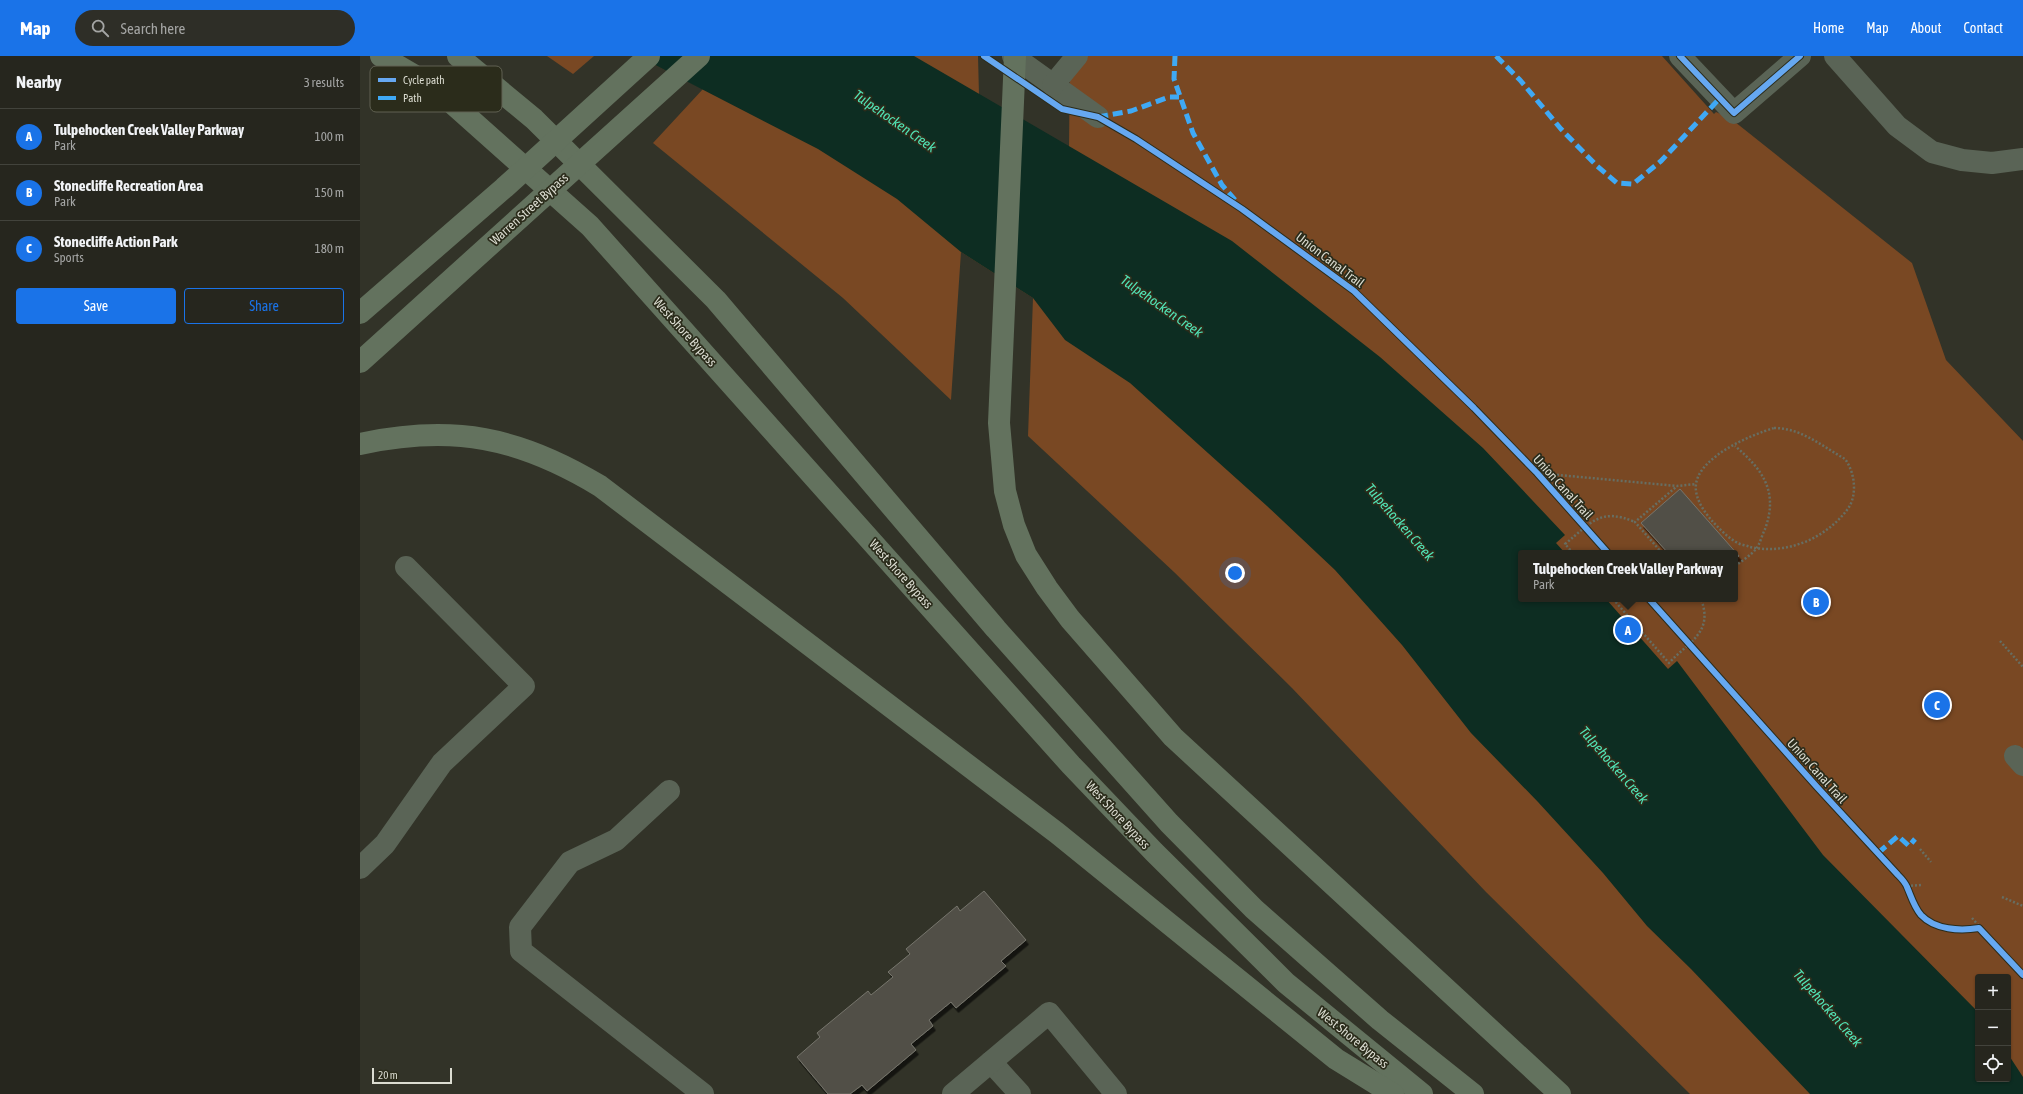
<!DOCTYPE html>
<meta charset="utf-8">
<style>
:root{--surface:#26261e;--page:#2e2e27;--text:#f1f3f6;--muted:#a4a5a4;--line:#42433c;--accent:#1a73e8}
body{margin:0;font-family:"Asap Condensed",sans-serif;background:var(--page);color:var(--text)}
.controls{position:absolute;right:12px;bottom:12px;display:grid;overflow:hidden;border-radius:4px;box-shadow:0 1px 3px #0004}
.controls button{width:36px;height:36px;display:grid;place-items:center;padding:0;border:0;border-bottom:1px solid var(--line);background:var(--surface);color:var(--text);font:20px sans-serif}
.scale{position:absolute;left:12px;bottom:10px;width:80px;box-sizing:border-box;padding-left:4px;border:2px solid #dbdcd1;border-top:0;font-size:11px;line-height:14px;white-space:nowrap;color:#dbdcd1;-webkit-text-stroke:3px #2b2c1b;paint-order:stroke}
.you{position:absolute;left:875px;top:517px;width:14px;height:14px;margin:-10px;border:3px solid #fff;border-radius:50%;background:#1a73e8;box-shadow:0 0 0 6px #1a73e833}
.badge{display:grid;place-items:center;width:26px;height:26px;border-radius:50%;background:var(--accent);color:#fff;font-size:13px;font-weight:700}
.pin{position:absolute;translate:-50% -50%;border:2px solid #fff;box-shadow:0 1px 4px #0006}
.popup{position:absolute;left:1158px;top:494px;width:220px;height:52px;box-sizing:border-box;display:grid;place-content:center;border-radius:4px;background:var(--surface);filter:drop-shadow(0 1px 3px #0005);font-size:13px;white-space:nowrap;color:var(--muted)}
.popup b{font-size:15px;color:var(--text)}
.popup::after{content:'';position:absolute;left:50%;top:100%;margin-left:-8px;border:8px solid transparent;border-top-color:var(--surface)}
.list{margin:0;padding:0;list-style:none}
h2{display:flex;justify-content:space-between;align-items:center;height:52px;margin:0;padding:0 16px;font-size:17px}
h2 small{font-size:13px;font-weight:400;color:var(--muted)}
.list li{display:grid;grid-template-columns:26px 1fr auto;gap:12px;align-items:center;box-sizing:border-box;height:56px;padding:0 16px;border-top:1px solid var(--line)}
.list b{display:block;font-size:15px;white-space:nowrap}
.list p{margin:0;font-size:13px;white-space:nowrap;color:var(--muted)}
.list em{font-size:13px;font-style:normal;color:var(--muted)}
.actions{display:flex;gap:8px;padding:12px 16px}
.actions a{flex:1;padding:9px 0;border:1px solid var(--accent);border-radius:4px;text-align:center;font-size:14px;color:var(--accent)}
.actions .main{background:var(--accent);color:#fff}
.icon{flex:none;width:22px;height:22px;fill:none;stroke:currentColor;stroke-width:2;stroke-linecap:round;stroke-linejoin:round}
.map{position:relative;flex:none;width:1663px;height:1038px;overflow:hidden}
header{display:flex;align-items:center;gap:24px;box-sizing:border-box;height:56px;padding:0 20px;background:var(--accent);color:#fff}
header strong{font-size:19px}
nav{display:flex;gap:22px;margin-inline-start:auto;font-size:14px}
.search{width:280px;height:36px;background:var(--page);display:flex;align-items:center;gap:10px;box-sizing:border-box;padding:0 14px;border-radius:22px;color:var(--muted);font-size:15px}
main{display:flex}
aside{flex:1;background:var(--surface)}
.map>svg:first-child{display:block}
.green{fill:#794823;fill-rule:evenodd}
.water{fill:#0d2d22}
.building{fill:#514f47;stroke:#76756c;filter:url(#shadow)}
.lines{fill:none;stroke-linecap:round;stroke-linejoin:round}
.path{stroke:#676e62;stroke-width:2.5;stroke-dasharray:2 2;stroke-linecap:butt}
.minor{stroke:#5a6456;stroke-width:22}
.highway{stroke:#63725e;stroke-width:22}
.quiet{stroke:#3fa9f5;stroke-width:5;stroke-dasharray:10 5;stroke-linecap:butt}
.cycleway-casing{stroke:#2b2c1b;stroke-width:8}
.cycleway{stroke:#66a8f1;stroke-width:6}
.labels{text-anchor:middle;dominant-baseline:central;stroke-width:3.5;stroke-linejoin:round;paint-order:stroke}
.street-label{font-size:13px;fill:#dbdcd1;stroke:#2b2c1b}
.water-label{font-size:14px;font-style:italic;fill:#51e5b7;stroke:#2b2c1b}
.key{fill:#2b2c1b;stroke:#606152;stroke-width:1}
.key-label{font-size:11px;fill:#dbdcd1}
</style>
<header>
<strong>Map</strong>
<div class="search"><svg class="icon" aria-label="search" viewBox="0 0 24 24"><circle cx="10" cy="10" r="6"/><path d="M15 15l6 6"/></svg>Search here</div>
<nav><a>Home</a><a>Map</a><a>About</a><a>Contact</a></nav>
</header>
<main>
<aside>
<h2>Nearby<small>3 results</small></h2>
<ul class="list">
<li><span class="badge">A</span><div><b>Tulpehocken Creek Valley Parkway</b><p>Park</p></div><em>100 m</em></li>
<li><span class="badge">B</span><div><b>Stonecliffe Recreation Area</b><p>Park</p></div><em>150 m</em></li>
<li><span class="badge">C</span><div><b>Stonecliffe Action Park</b><p>Sports</p></div><em>180 m</em></li>
</ul>
<div class="actions"><a class="main">Save</a><a>Share</a></div>
</aside>
<div class="map">
<svg width="1663" height="1038" viewBox="0 0 1663 1038">
<defs>
<filter id="shadow"><feDropShadow dx="2.5" dy="4.5" stdDeviation="0" flood-color="#0009"/></filter>
</defs>
<rect width="100%" height="100%" fill="#323328"/>
<!-- green -->
<g class="green">
<polygon points="187,0 234,0 213,18"/>
<path d="M271,0H618L619,39L709,92L710,0H1302L1354,58L1356,56L1370,62L1552,207L1586,304L1663,385V1038H1330L1126,836L932,632L814,516L668,380L673,242L601,196L591,344L483,242L293,87L343,33L295,9ZM1161,497H1375V543H1161ZM1618,921H1648V1023H1618Z"/>
</g>
<!-- water -->
<polygon class="water" points="271,0 554,0 872,185 1020,301 1123,392 1205,479 1196,487 1205,497 1161,497 1161,543 1246,543 1308,613 1317,605 1463,799 1618,956 1618,1023 1648,1023 1648,998 1663,1021 1663,1038 1450,1038 1331,913 1287,870 1243,817 1178,746 1111,677 1042,589 975,514 907,450 770,327 705,284 673,242 601,196 537,143 458,93 295,9"/>
<!-- building -->
<g class="building">
<polygon points="1320,433 1379,500 1375,503 1375,497 1308,497 1281,467"/>
<polygon points="624,835 666,884 641,905 646,910 596,952 591,946 569,964 573,970 551,988 556,994 507,1035 502,1029 490,1038 468,1038 437,1001 460,981 457,977 508,935 511,939 533,921 528,916 550,898 546,893 597,850 600,855"/>
</g>
<g class="lines">
<!-- path -->
<g class="path">
<polyline points="758,73 882,153 994,235 1114,352 1177,417 1248,497"/>
<path d="M1414,372C1441,372 1462,390 1485,403C1495,416 1498,440 1487,454C1465,483 1426,499 1390,491C1386,489 1380,489 1376,486C1367,481 1360,473 1353,466C1345,457 1334,442 1336,428C1340,400 1391,379 1414,372Z"/>
<polyline points="1177,417 1317,430 1336,428"/>
<path d="M1213,497L1205,488C1231,467 1240,451 1275,466"/>
<polyline points="1302,497 1275,466 1316,431"/>
<path d="M1375,510C1382,505 1391,499 1396,493C1400,488 1402,479 1405,473C1419,435 1402,413 1375,390"/>
<path d="M1253,543L1309,607C1328,586 1354,577 1341,543"/>
<path d="M1289,543L1457,731L1538,819C1541,822 1545,826 1547,831C1551,840 1554,851 1561,859C1575,874 1600,875 1619,872"/>
<polyline points="1640,585 1663,611"/>
<polyline points="1560,793 1571,806"/>
<polyline points="1547,830 1561,829"/>
<polyline points="1642,841 1663,850"/>
<polyline points="1612,862 1663,919"/>
</g>
<!-- minor -->
<g class="minor">
<polyline points="653,0 738,61"/>
<polyline points="1320,0 1374,57 1440,0"/>
<polyline points="1475,0 1537,70 1572,96 1602,104 1632,107 1663,103"/>
<polyline points="693,29 717,0"/>
<polyline points="1655,700 1663,709"/>
<polyline points="309,735 256,784 210,806 160,871 161,895 343,1038"/>
<polyline points="0,812 25,788 82,707 164,630 46,511"/>
<polyline points="631,1006 660,1038"/>
<polyline points="593,1038 689,957 756,1038"/>
</g>
<!-- highway -->
<g class="highway">
<polyline points="21,0 74,31 230,170 711,709 794,796 926,927 1062,1038"/>
<polyline points="98,0 174,63 356,244 636,573 809,767 894,853 1020,964 1113,1038"/>
<polyline points="655,0 639,367 645,435 654,469 666,499 687,532 710,563 813,681 1200,1038"/>
<polyline points="0,257 144,132 289,0"/>
<polyline points="0,306 339,0"/>
<path d="M0,388C93,368 159,381 240,430L697,777L976,1003L1033,1038"/>
</g>
<!-- quiet -->
<g class="quiet">
<polyline points="815,0 814,23 833,77 862,129 875,144"/>
<polyline points="1136,0 1160,24 1201,73 1236,109 1257,127 1273,128 1301,105 1360,42"/>
<polyline points="738,61 771,55 809,41 819,41"/>
<polyline points="1518,797 1538,780 1549,790 1555,783"/>
</g>
<defs>
<g id="cycleway">
<polyline points="624,0 702,53 738,61 776,83 882,153 994,235 1114,352 1177,417 1248,497"/>
<polyline points="1320,0 1374,57 1440,0"/>
<path d="M1289,543L1457,731L1538,819C1541,822 1545,826 1547,831C1551,840 1554,851 1561,859C1575,874 1600,875 1619,872L1663,919"/>
</g>
</defs>
<!-- cycleway casing -->
<use href="#cycleway" class="cycleway-casing"/>
<!-- cycleway -->
<use href="#cycleway" class="cycleway"/>
</g>
<g class="labels">
<!-- street labels -->
<g class="street-label">
<text transform="translate(169 153) rotate(-42)">Warren Street Bypass</text>
<text transform="translate(970 204) rotate(37)">Union Canal Trail</text>
<text transform="translate(325 276) rotate(48)">West Shore Bypass</text>
<text transform="translate(1203 431) rotate(48)">Union Canal Trail</text>
<text transform="translate(541 518) rotate(48)">West Shore Bypass</text>
<text transform="translate(1457 715) rotate(48)">Union Canal Trail</text>
<text transform="translate(758 759) rotate(47)">West Shore Bypass</text>
<text transform="translate(993 982) rotate(39)">West Shore Bypass</text>
</g>
<!-- water labels -->
<g class="water-label">
<text transform="translate(535 65) rotate(35)">Tulpehocken Creek</text>
<text transform="translate(802 250) rotate(35)">Tulpehocken Creek</text>
<text transform="translate(1040 466) rotate(49)">Tulpehocken Creek</text>
<text transform="translate(1254 709) rotate(49)">Tulpehocken Creek</text>
<text transform="translate(1468 952) rotate(49)">Tulpehocken Creek</text>
</g>
</g>
<!-- legend -->
<rect x="10" y="10" width="132" height="46" rx="6" class="key"/>
<rect x="18" y="22" width="18" height="4" fill="#66a8f1"/>
<rect x="18" y="40" width="18" height="4" fill="#3fa9f5"/>
<g class="key-label">
<text x="43" y="28">Cycle path</text>
<text x="43" y="46">Path</text>
</g>
</svg>
<div class="controls">
<button>+</button>
<button>−</button>
<button><svg class="icon" aria-label="locate" viewBox="0 0 24 24"><circle cx="12" cy="12" r="6"/><path d="M12 2v4M12 18v4M2 12h4M18 12h4"/></svg></button>
</div>
<div class="scale">20 m</div>
<div class="you"></div>
<div class="pin badge" style="left:1268px;top:574px">A</div>
<div class="popup"><b>Tulpehocken Creek Valley Parkway</b>Park</div>
<div class="pin badge" style="left:1456px;top:546px">B</div>
<div class="pin badge" style="left:1577px;top:649px">C</div>
</div>
</main>
